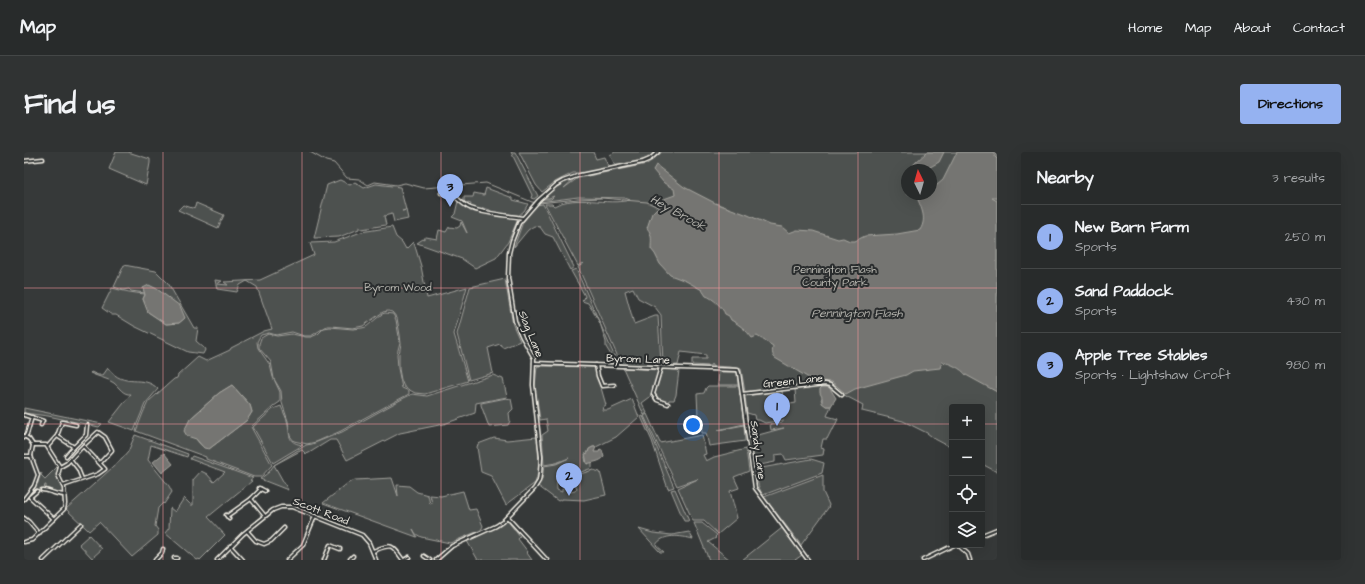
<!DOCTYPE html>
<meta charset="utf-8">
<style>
:root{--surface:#282b2b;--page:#303333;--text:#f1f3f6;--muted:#a5a7a9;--line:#444747;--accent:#95b2f1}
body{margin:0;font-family:"Architects Daughter",sans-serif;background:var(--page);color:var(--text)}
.controls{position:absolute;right:12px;bottom:12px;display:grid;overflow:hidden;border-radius:4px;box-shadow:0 4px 16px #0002}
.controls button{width:36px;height:36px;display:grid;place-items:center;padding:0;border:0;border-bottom:1px solid var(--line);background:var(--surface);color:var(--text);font:20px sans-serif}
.compass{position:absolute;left:877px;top:12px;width:36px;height:36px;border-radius:50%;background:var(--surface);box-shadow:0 4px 16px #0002;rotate:355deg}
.you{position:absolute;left:669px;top:273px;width:14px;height:14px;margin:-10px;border:3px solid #fff;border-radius:50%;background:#1a73e8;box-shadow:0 0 0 6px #1a73e833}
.badge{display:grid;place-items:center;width:26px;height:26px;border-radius:50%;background:var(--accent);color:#111;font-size:13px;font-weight:700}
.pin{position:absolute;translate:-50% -33px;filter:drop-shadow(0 1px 2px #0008)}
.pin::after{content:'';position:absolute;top:21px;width:14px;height:12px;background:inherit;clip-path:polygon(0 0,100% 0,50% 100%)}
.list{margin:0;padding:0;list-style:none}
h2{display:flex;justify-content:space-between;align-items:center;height:52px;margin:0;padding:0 16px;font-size:17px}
h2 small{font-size:13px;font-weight:400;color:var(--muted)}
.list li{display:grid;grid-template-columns:26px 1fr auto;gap:12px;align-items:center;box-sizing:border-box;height:64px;padding:0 16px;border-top:1px solid var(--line)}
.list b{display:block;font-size:15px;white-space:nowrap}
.list p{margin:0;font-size:13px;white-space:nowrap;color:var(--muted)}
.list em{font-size:13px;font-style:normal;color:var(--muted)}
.icon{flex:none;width:22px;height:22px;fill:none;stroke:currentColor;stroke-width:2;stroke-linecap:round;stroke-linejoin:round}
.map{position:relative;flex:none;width:973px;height:408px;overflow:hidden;border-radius:4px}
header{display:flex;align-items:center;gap:24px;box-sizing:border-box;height:56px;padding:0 20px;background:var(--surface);border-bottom:1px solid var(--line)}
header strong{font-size:19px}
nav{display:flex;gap:22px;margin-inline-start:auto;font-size:14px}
.intro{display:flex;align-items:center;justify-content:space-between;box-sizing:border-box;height:96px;padding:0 24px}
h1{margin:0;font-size:28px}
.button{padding:10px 18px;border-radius:4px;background:var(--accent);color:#111;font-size:14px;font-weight:700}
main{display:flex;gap:24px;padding:0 24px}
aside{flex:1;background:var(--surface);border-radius:4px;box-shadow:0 4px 16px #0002}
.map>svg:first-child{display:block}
.green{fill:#4e514f;stroke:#a1a19c;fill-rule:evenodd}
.water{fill:#757572;stroke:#a8a7a1}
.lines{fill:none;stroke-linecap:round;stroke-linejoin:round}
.stream{stroke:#a8a7a1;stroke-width:1}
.minor-casing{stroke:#f4f1e8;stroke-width:5}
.tertiary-casing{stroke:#f4f1e8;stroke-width:5}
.minor{stroke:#2a2d2e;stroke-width:2}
.tertiary{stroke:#2a2d2e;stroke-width:2}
.grid{fill:none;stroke:#ff9aa2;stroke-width:1;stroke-opacity:0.55}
.labels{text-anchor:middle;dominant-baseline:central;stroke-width:4;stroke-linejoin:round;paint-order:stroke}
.park-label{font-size:11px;fill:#bab9b2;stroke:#2a2d2e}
.street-label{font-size:11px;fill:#f4f1e8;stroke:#2a2d2e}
.water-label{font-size:12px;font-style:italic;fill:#b4b3ad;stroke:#2a2d2e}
</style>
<header>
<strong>Map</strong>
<nav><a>Home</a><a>Map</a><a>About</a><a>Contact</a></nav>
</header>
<div class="intro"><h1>Find us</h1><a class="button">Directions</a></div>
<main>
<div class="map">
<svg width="973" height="408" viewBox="0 0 973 408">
<rect width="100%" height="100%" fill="#363939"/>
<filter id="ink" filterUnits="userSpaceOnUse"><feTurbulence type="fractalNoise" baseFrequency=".025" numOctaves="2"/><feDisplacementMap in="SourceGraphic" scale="8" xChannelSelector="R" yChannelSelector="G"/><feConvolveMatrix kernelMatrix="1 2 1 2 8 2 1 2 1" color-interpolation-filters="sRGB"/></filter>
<g filter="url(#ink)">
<!-- green -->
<g class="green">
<polygon points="92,0 104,0 126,7 126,11 122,33 85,17"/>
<polygon points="487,0 491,0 514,44 510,47 507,46 508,43"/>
<polygon points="495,0 569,0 572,7 580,5 585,16 558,21 549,21 531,30 518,40 512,33"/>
<path d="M591,0H632C622,10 607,11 594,14L591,13L586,3Z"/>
<path d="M638,0H973V320L958,312V255H928V296L911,287L903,281L879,269L838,259L839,253L820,243L807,233L801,231L721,240L717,217L706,215L688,214L687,212L686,214L668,213V207H682V203L657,200L654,213L641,214L639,213L637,163L631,155L614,146L609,136L601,139L610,172L631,164H634L637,210L636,214L597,212L554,115L559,112L558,111L554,114L521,52H528L530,54C553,42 582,54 606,48L601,46L554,45L515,50L519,47H527L530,44L525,46H519C529,37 539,30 551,26L540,36L554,26L623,12ZM883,18H907V42H883Z"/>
<polygon points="316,28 326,33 331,30 340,36 352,32 376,35 382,58 378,59 382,58 384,67 370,70 368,62 360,64 362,73 338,77 335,75 335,77 315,85 290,86 303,33"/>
<polygon points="462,36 489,46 489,48 504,52 500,59 494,64 467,60 466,58 459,56 458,58 446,55 447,52 440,50 440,45 449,45 450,41 460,43"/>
<polygon points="434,49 446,59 494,67 484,90 472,106 451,116 438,107 393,91 402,85 413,87 415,78 422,80 425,75 433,76 436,74 437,70 443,81 438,69 428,65 431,62"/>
<polygon points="172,51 200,63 194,76 154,58 159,53 168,56 171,55"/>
<polygon points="519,52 550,115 546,118 529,85 521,82 516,75 510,74 504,78 490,95 499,70 512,53"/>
<path d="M368,75L372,85L378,90L382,97L389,90L390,91L397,114L403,146L443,135L430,182L444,229L401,242L391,241L380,235L377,228L375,217V202L377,192L376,183L373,166L368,160L364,159L359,160L339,174L329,176L307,174H303L287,184H280L268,180L252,183L245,181L237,183L235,186L233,190L234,196L246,213L249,225L256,240V250L250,254L227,275L248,313L237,325H230L182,307V305L112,279L119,261L124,250L150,227L153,226L154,223L174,205L182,209L206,198L207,196L240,179L248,177L233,135L223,129L216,133L213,140L193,137L191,128L198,129L193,132L204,133L200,130L236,128L290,103L286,91L310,90L337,80ZM208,233L226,253L228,260L223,268L185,297C171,294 169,279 166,267L195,241Z"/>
<path d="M100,113L132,119L144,131L170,176H174L172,189L180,196L181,198L179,202L164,200L110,174L92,163H88L78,156L88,136C99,139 109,141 121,142L119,147L124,160L142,172L155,171L161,166L119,136L121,141L107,139L105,137L99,138L90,135Z"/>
<polygon points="552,117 594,212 580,212 582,208 586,207 587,203 582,195 582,190 576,171 564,151 558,149 560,147 561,144 547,119"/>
<polygon points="481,127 489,173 496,189 479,196 476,192 464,196 469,221 445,228 433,182 446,135"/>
<polygon points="361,161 369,162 372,168 376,190 373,202 374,216 378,236 385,239 385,242 331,271 317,279 292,290 283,292 270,289 266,284 264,269 258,251 257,239 250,227 247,210 235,196 235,192 237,186 244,182 253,184 268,182 282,185 287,185 294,182 300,176 306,175 329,177 338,176 342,175 358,162"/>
<path d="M514,214L571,215L582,253L579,255L578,258H584L608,247L615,265L592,285L572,295C565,294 564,300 561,305L562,311L568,310V316L546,324H532L533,338L538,340V337L545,336L547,340L551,339L553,336L551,332L549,333L547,325L569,318L576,320L582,343L560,348L538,347L534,349L514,334L518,327L520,314L532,312L545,306L532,311L520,313L518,283L524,279L522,267L516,268L511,234L513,215Z"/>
<path d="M84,216C100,238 119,221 134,237L121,252L110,279L85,270L107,242C99,243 96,236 90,231C83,226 74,225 66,221L67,220L74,223H79Z"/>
<polygon points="599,216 635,218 626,245 618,251 623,261 620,263"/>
<polygon points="638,217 655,218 652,243 650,248 645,248 644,250 635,248 631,243 632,233"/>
<polygon points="695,220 713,220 714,233 694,233"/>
<polygon points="469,223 479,227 483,245 452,251 451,261 420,272 376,281 323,308 312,288 306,288 285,301 282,302 278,298 250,313 264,338 236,327 245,320 250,313 282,293 288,292 318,280 380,246 388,242 403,244"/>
<polygon points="801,233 805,235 803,235 797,248 802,254 807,254 803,264 814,267 809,278 808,277 803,287 799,287 797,296 800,297 799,303 762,308 759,302 751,303 751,310 731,314 727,285 760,276 747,278 746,272 759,270 759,268 741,271 735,268 731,268 730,263 723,261 721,244 758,239 760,253 772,251 771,237 772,236"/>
<polygon points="684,234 715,234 720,272 694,278 720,273 721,289 685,294 682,281 678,281 677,268 674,264 673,242 680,241 682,236"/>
<polygon points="482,246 487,247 489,257 485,261 486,269 484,273 465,275 457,253 457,251"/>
<path d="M257,254C259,260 263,266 264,272C266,285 264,291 279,293L249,311L229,275L249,257Z"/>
<polygon points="0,256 78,272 75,275 24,264 0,261"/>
<polygon points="623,262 636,291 678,283 682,302 679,303 682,309 690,305 722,297 725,319 710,325 715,336 706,339 713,366 694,382 680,369 669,369 654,336 674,327 653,334 620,264"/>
<polygon points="619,264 650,335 644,337 628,289 617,265"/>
<polygon points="111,283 164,302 163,305 127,293 124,308 145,334 148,340 140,352 139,351 134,356 131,374 134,378 134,383 108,405 75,370 65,379 42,357 98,307 104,300"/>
<path d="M513,285C514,299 517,317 511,331L482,353L467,324L457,320L453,295L454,292L470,286L483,288Z"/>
<polygon points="168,304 229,326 226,328 228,329 184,365 201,383 176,408 175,407 173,408 141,381 145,376 146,356 151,360 160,346 167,353 169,353 169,328 177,319 183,322 190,330 201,320 166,307"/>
<path d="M787,307L800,311L798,321L739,343C733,334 733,327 732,317Z"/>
<path d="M33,315L34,316C32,329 38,329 40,341L30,339L22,336V333H21L20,336L12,338L0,350V348L14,331L16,321L17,320L18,321L17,323L21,327Z"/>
<polygon points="799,323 799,340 805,353 804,356 777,393 740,345"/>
<polygon points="368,326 374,344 373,333 385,334 393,340 404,343 406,352 408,351 406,343 417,344 439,339 445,358 452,357 459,374 457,378 426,391 397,385 392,382 389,377 393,385 299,351 324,331 331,328"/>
<polygon points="651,337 665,369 660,369 647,338"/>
<polygon points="483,368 496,385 494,387 504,400 503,401 508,408 454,408 443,389 476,374"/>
<polygon points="670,371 678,371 693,383 691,385 692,386 684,390 706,408 685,408"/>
<polygon points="758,376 778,403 771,408 718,408"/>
<path d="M615,377L629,381L648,383L665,380L669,387C657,384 639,381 632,393L640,400H636Z"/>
<polygon points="65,383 78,397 68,406 55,392"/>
</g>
<!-- water -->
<g class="water">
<polygon points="903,0 920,0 915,10 901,18 885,18 892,10"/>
<path d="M933,0H971V5L973,7V46H968L973,49V240L942,223C938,217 926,211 918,210L916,216L889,219L882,223L831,237L822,242L808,230L790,229L751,206C748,203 748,199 749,194L733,184L728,186C722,178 716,173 707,168L705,164L701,162C699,156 689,146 682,144L678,138L662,129L646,123L636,112L631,102L627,97C627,89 629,83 623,76L628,61L634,55L637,48L651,43L650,37L640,31L629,18L632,13L660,35L691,51L724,63L746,73L758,75L765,81L773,78L789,79L814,87L819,86L826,89H831L841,84L873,82L896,78C904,65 896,55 892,42H907V38L919,28Z"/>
<polygon points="125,133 133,137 156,154 161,166 155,171 142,172 124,160 119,147 121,143 119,136"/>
<polygon points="208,233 226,253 228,260 223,268 185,297 180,296 172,287 163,284 160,279 166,267 195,241"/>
<polygon points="798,235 805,235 812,246 807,254 802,254 798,251 798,245 796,241 796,237"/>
<path d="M569,295H572L570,300H575L576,297L578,298L580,305C576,310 568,310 563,312L561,302L564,301L565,297Z"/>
<polygon points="140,301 149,312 138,321 129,310"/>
</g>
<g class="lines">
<!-- stream -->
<polyline class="stream" points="286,0 302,9 310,11 323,26 335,27 344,33 351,30 372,33 381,31 400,36 462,31 508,50 515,51 554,47 578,46 623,50 634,55"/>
<defs>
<g id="minor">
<polyline points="0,9 19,7"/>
<path d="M417,41C432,40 433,49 444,55C458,62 483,63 499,66"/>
<polyline points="572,213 574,224 578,234 590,233"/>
<polyline points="637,215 629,242 633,248 644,252"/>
<polyline points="718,242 801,232 806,233 818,243"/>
<polyline points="0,263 19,269 17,273"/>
<polyline points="0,284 5,287 9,293 7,304 14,323 10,334 0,347"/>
<polyline points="33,284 50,295 62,283 63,273"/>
<polyline points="1,285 3,282 8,265"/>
<polyline points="24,294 33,284 38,270 52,273"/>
<polyline points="0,304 7,304"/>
<polyline points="42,304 50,295"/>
<polyline points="47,308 54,317 58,327"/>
<polyline points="36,315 43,311 56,297 74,280 81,285 88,298 76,311"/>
<polyline points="39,334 74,322 81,317 59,294"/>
<polyline points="235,336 241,339"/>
<path d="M18,338C25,338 32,343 41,343"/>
<polyline points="13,339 6,345 30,367"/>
<polyline points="227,347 241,364"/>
<polyline points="202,363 205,367"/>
<polyline points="203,364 227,347 237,337"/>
<polyline points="483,365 523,408"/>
<polyline points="0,366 5,370 15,382"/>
<polyline points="223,379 232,389 240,392 247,389 260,376"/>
<polyline points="958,383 973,377"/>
<polyline points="0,390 8,388 40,357 41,352 40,336 34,323 36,315 22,293 9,293"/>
<polyline points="934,393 944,402 946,408"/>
<polyline points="206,394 219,408"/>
<path d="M349,399C368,392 367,391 379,408"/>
<polyline points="400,404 406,408"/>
<polyline points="150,406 153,406"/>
<polyline points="326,407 329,404"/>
<polyline points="19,408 57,372"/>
<polyline points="131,408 138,401 139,397"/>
<polyline points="193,408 219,382 249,358 257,355 268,355 338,383 345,391 352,408"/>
<polyline points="263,408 279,393 291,364"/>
<polyline points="300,408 306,393 316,397"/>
<polyline points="380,408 385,405"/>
<polyline points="899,408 930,393"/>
</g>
<g id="tertiary">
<polyline points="510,211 714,218 715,221 731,336 784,408"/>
<polyline points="412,408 428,394 472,374 478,370 510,337 515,329 516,322 517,305 509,233 510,206 498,185 491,169 484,126 485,101 488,89 495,71 515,48 532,33 539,29 556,23 619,10 626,7 634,0"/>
</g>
</defs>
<!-- minor casing -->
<use href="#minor" class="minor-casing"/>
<!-- tertiary casing -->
<use href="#tertiary" class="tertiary-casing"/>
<!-- minor -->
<use href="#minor" class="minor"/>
<!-- tertiary -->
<use href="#tertiary" class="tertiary"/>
</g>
</g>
<!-- grid -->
<path class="grid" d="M139,0V408M278,0V408M417,0V408M556,0V408M695,0V408M834,0V408M0,136H973M0,272H928M958,272H973"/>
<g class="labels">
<!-- park labels -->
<g class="park-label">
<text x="811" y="117">Pennington Flash<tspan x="811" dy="13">County Park</tspan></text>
<text x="374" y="135">Byrom Wood</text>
</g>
<!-- street labels -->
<g class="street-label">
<text transform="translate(507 182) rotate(68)">Slag Lane</text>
<text transform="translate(614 207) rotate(2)">Byrom Lane</text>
<text transform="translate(769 229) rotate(-6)">Green Lane</text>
<text transform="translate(734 298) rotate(82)">Sandy Lane</text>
<text transform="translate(297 359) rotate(21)">Scott Road</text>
</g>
<!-- water labels -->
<g class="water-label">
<text transform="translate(654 61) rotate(29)">Hey Brook</text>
<text x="833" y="161">Pennington Flash</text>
</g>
</g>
</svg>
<div class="controls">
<button>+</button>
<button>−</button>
<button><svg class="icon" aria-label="locate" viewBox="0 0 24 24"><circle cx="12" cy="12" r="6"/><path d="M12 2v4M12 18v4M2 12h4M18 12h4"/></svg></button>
<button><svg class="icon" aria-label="layers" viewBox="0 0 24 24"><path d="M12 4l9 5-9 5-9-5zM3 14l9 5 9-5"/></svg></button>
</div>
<svg class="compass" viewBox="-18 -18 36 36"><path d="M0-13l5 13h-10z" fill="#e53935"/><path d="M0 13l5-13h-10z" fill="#a5a7a9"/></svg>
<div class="you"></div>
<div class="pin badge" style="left:753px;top:274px">1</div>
<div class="pin badge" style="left:545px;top:344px">2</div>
<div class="pin badge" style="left:426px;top:55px">3</div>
</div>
<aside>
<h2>Nearby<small>3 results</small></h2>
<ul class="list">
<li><span class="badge">1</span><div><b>New Barn Farm</b><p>Sports</p></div><em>250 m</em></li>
<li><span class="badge">2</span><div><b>Sand Paddock</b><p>Sports</p></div><em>430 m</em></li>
<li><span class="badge">3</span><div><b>Apple Tree Stables</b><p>Sports · Lightshaw Croft</p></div><em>980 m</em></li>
</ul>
</aside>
</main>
